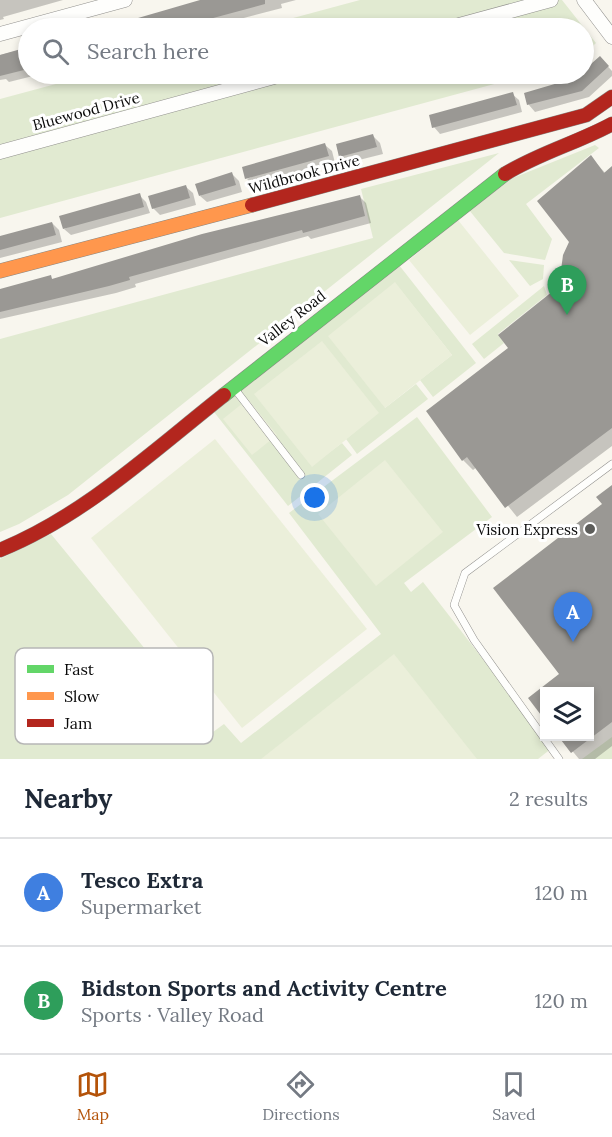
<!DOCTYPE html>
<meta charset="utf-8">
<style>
:root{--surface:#fff;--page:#f2f2f3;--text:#1f2937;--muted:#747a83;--line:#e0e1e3;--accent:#b45309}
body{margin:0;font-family:Lora,serif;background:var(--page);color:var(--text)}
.controls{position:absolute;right:18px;bottom:18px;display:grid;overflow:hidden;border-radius:0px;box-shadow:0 3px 9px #0003}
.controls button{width:54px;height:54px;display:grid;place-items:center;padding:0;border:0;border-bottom:2px solid var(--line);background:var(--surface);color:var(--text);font:30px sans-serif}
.you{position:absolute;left:315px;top:498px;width:21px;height:21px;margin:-15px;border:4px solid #fff;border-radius:50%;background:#1a73e8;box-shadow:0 0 0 9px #1a73e833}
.badge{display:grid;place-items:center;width:39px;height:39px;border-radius:50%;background:var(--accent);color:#fff;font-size:20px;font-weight:700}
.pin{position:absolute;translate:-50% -50px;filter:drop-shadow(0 2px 3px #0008)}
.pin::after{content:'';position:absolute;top:32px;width:21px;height:18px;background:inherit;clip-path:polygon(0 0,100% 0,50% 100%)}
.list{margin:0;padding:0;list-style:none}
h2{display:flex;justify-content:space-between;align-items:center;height:78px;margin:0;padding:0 24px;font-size:26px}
h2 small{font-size:20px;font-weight:400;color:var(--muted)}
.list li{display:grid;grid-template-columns:39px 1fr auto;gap:18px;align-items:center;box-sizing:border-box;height:108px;padding:0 24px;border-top:2px solid var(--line)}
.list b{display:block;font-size:22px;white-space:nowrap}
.list p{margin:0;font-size:20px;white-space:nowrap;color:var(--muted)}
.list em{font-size:20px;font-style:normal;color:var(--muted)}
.icon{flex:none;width:33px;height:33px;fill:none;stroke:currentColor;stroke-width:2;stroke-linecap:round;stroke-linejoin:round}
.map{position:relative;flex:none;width:612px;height:759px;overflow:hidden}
.search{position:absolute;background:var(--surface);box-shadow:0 3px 9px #0003;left:18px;right:18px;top:18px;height:66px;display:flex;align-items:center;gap:15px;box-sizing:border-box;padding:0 21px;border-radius:33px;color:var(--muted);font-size:22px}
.sheet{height:294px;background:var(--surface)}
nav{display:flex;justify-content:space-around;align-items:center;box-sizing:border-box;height:84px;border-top:2px solid var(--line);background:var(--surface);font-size:16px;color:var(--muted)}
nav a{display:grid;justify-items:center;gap:3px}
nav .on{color:var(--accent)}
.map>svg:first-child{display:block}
.green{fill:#e1ead1}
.pitch{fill:#ebefda}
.shadow{fill:#0003}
.building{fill:#9a9894}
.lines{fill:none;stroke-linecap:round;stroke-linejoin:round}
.lane-casing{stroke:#91908d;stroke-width:8}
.street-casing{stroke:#91908d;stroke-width:15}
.fast-casing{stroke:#888783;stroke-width:15}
.slow-casing{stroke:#888783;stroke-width:15}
.jam-casing{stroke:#888783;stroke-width:15}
.lane{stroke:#fefefc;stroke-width:7}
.street{stroke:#fefefc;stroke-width:14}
.fast{stroke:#63d668;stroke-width:14}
.slow{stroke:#ff974d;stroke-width:14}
.jam{stroke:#b3261e;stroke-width:14}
.poi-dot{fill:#5d5d5a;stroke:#fff;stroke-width:2}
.labels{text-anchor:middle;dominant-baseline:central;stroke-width:6;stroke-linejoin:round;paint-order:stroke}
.street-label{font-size:15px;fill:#0a0a0a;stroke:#fff}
.poi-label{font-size:15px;fill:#0a0a0a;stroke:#fff;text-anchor:end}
.key{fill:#fff;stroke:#b6b6b6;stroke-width:1.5}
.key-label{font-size:16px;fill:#0a0a0a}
</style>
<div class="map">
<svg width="612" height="759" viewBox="0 0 612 759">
<rect width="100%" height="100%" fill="#f8f6ee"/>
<!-- green -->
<g class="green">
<polygon points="360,0 562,0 596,43 584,54 584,28 256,28"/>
<polygon points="93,74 531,74 0,218 0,99"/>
<polygon points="595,145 599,148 526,204 552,239 545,260 504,253 469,210 513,178"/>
<polygon points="499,153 68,495 19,524 0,532 0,339 373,238 361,189"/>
<polygon points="509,260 544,265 543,279 530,286"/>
<polygon points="399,265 476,363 433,397 420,380 452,355 395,283 385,408 416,384 428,399 357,454 346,439 378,413 311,466 342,443 352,455 288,506 214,412"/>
<polygon points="544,286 547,295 498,334 504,343 484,359 472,344"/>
<polygon points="417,417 492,517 404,583 411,592 423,582 552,748 538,759 0,759 0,559 51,534 213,732 224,724 241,743 381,634 289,513"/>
<polygon points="612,737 612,759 582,759"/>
</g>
<!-- pitch -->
<g class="pitch">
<polygon points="458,220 519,296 470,335 409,260"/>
<polygon points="395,282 452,355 385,408 328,336"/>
<polygon points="322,341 379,413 312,467 254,394"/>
<polygon points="248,399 277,435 252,455 223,419"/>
<polygon points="215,439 367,629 242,728 91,538"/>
<polygon points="385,460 443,532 376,586 318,514"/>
<polygon points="394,654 477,759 261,759"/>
</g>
<!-- shadow -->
<g class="shadow">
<polygon points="0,0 63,0 3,17 4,19 0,20"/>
<polygon points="204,0 296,0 281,4 282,8 206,28 91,28 132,18 134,20"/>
<polygon points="28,48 28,74 41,74 9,82 6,79 0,80 0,55"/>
<polygon points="600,58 612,71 612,76 589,97 535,112 529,105 526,94 576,80"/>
<polygon points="512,94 519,100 522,112 440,134 434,127"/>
<polygon points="373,136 380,143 383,154 347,163 341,156"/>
<polygon points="325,145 332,151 335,163 253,185 247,179"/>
<polygon points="591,157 606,174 612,168 612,446 517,517 477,467 473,470 463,460 510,348 564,283"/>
<polygon points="232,174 239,181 242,192 207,202 200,196"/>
<polygon points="186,187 193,193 196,205 160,215 153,208"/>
<polygon points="139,195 146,202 150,213 71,235 64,229"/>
<polygon points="359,196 366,203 371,223 311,239 308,236 279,244 135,284 136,287 116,293 0,319 0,290 50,277 53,280"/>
<polygon points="52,223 59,230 62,242 0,258 0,238"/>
<polygon points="612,491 612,746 595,759 579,759 560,736 590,736 590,692 544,692 544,716 531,698 561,674 604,505"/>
</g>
<!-- building -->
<g class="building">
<polygon points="200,0 265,0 265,4 176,28 114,28 114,25"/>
<polygon points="28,47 28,69 0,76 0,55"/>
<polygon points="600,56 609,66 582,91 527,105 524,93 575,78"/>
<polygon points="513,92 517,105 432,128 429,115"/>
<polygon points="373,134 377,147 339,157 336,144"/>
<polygon points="325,143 329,156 245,179 242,167"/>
<polygon points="591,155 604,173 612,166 612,428 505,508 467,457 462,461 426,411 508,348 498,335 563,283 561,270 563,255 569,242 537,201"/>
<polygon points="232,172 236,185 199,196 195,184"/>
<polygon points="186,185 190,198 152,209 148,196"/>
<polygon points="140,193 144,207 63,229 59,216"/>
<polygon points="360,195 365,216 303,233 302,230 272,238 129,277 130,280 109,286 0,312 0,289 51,275 52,279 202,234"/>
<polygon points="52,222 56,235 0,250 0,236"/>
<polygon points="612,485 612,722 571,753 558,736 590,736 590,692 544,692 544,719 528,698 559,674 493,588 602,504 596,497"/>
</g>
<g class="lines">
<defs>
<g id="lane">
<polyline points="234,388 301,475"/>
<polyline points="559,759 474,640 454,605 465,573 612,464"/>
</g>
<g id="street">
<polyline points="584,0 612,37"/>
<polyline points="448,28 551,0"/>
<polyline points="0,34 125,0"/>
<polyline points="0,152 285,74"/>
</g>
<polyline id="fast" points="224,395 505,174"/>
<polyline id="slow" points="0,271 252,205"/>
<g id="jam">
<path d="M505,174C539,153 577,143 612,124"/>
<polyline points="252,205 586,115 612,97"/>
<path d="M0,550C84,516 153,451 224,395"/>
</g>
</defs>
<!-- lane casing -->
<use href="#lane" class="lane-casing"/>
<!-- street casing -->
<use href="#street" class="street-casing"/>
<!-- fast casing -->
<use href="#fast" class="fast-casing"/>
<!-- slow casing -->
<use href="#slow" class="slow-casing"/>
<!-- jam casing -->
<use href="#jam" class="jam-casing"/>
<!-- lane -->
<use href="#lane" class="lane"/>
<!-- street -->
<use href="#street" class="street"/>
<!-- fast -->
<use href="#fast" class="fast"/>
<!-- slow -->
<use href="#slow" class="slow"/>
<!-- jam -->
<use href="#jam" class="jam"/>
</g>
<!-- markers -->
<circle class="poi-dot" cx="590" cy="529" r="6"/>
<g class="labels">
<!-- street labels -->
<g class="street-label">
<text transform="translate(86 111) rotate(-15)">Bluewood Drive</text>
<text transform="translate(304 174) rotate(-15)">Wildbrook Drive</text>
<text transform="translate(292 318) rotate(-38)">Valley Road</text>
</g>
<!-- poi labels -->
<g class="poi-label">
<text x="578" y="529">Vision Express</text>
</g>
</g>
<!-- legend -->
<rect x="15" y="648" width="198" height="96" rx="9" class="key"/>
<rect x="27" y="665" width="27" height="8" fill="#63d668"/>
<rect x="27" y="692" width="27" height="8" fill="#ff974d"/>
<rect x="27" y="719" width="27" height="8" fill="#b3261e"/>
<g class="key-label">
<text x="64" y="675">Fast</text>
<text x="64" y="702">Slow</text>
<text x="64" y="729">Jam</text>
</g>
</svg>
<div class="controls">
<button><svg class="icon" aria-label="layers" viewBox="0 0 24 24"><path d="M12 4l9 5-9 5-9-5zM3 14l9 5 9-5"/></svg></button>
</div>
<div class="you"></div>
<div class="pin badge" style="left:573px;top:642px;background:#3f7fe0">A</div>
<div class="pin badge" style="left:567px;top:315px;background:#2e9e5b">B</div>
<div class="search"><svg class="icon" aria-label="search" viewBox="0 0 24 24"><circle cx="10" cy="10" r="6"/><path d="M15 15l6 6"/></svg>Search here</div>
</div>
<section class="sheet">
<h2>Nearby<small>2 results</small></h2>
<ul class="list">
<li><span class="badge" style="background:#3f7fe0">A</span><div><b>Tesco Extra</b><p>Supermarket</p></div><em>120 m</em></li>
<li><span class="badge" style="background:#2e9e5b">B</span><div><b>Bidston Sports and Activity Centre</b><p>Sports · Valley Road</p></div><em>120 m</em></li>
</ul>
</section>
<nav>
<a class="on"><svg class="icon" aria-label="map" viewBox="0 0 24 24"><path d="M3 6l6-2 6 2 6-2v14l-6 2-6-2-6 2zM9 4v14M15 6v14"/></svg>Map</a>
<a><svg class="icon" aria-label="directions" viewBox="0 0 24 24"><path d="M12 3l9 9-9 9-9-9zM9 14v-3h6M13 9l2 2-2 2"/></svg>Directions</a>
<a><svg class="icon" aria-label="saved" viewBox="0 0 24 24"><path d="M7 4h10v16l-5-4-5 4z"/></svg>Saved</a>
</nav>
